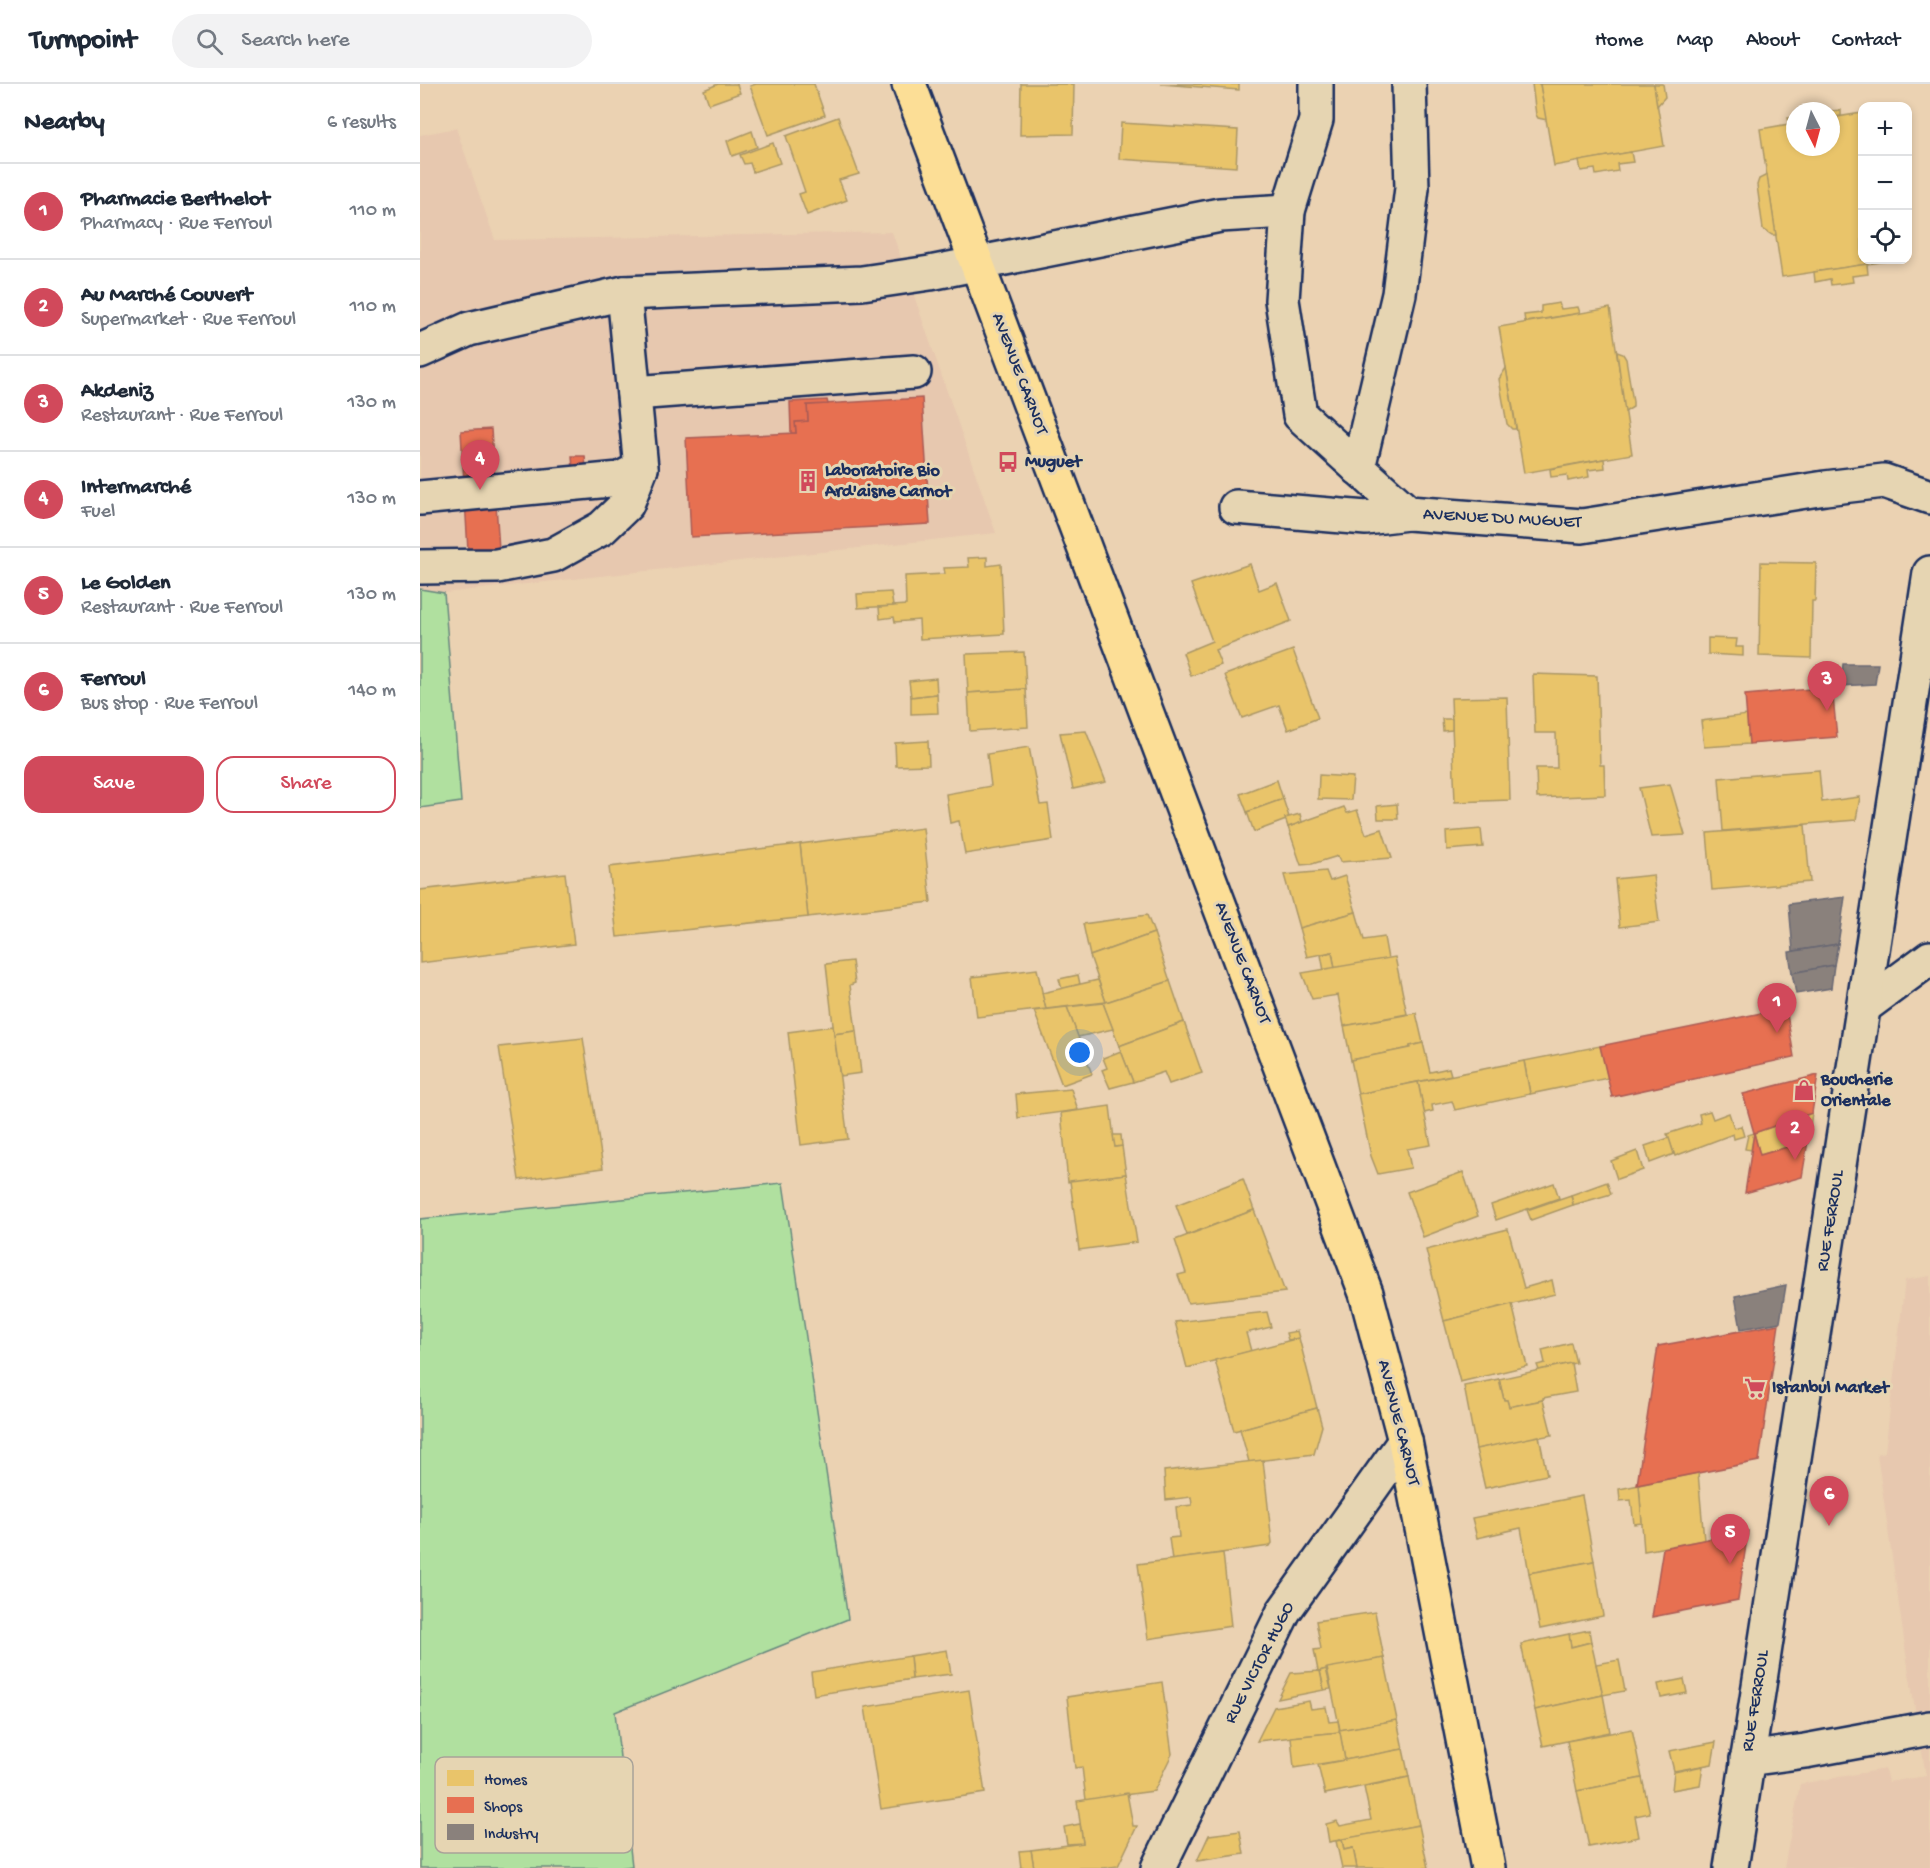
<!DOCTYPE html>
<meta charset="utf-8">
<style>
:root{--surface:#fff;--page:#f2f2f3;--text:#1f2937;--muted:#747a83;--line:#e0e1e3;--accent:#d1495b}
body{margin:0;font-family:"Gochi Hand",sans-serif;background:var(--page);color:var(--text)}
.controls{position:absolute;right:18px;top:18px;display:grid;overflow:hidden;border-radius:12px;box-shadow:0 3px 9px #0003}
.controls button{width:54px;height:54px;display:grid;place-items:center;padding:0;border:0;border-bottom:2px solid var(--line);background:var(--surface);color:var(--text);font:30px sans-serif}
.compass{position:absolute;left:1366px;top:18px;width:54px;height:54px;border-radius:50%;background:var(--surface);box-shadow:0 3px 9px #0003;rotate:174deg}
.you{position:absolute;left:660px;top:969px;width:21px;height:21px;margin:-15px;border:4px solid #fff;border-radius:50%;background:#1a73e8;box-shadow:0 0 0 9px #1a73e833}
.badge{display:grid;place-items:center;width:39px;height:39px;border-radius:50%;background:var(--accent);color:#fff;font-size:20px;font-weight:700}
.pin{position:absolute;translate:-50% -50px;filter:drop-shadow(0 2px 3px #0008)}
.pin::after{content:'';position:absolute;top:32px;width:21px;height:18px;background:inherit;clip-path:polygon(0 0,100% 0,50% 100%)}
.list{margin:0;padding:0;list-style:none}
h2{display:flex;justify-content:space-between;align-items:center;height:78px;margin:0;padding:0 24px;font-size:26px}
h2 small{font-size:20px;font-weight:400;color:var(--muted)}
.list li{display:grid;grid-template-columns:39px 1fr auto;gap:18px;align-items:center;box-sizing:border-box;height:96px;padding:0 24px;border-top:2px solid var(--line)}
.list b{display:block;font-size:22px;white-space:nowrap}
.list p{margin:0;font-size:20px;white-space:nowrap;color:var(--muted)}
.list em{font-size:20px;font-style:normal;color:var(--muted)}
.actions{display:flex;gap:12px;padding:18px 24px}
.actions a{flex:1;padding:14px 0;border:2px solid var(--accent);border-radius:18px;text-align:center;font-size:21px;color:var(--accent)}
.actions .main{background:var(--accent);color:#fff}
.icon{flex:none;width:33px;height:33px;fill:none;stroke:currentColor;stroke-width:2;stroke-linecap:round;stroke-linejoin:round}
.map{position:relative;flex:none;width:1510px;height:1784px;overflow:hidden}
header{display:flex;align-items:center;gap:36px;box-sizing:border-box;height:84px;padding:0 30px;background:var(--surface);border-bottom:2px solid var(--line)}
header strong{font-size:28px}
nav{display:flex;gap:33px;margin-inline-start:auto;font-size:21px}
.search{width:420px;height:54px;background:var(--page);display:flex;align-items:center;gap:15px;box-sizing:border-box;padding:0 21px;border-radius:33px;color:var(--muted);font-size:22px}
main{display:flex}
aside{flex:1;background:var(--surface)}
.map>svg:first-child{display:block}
.built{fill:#e7c8af}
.green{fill:#b0e09f;stroke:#66887e;stroke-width:1.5}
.homes{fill:#e9c46a;stroke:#ab9766;stroke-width:1.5}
.shops{fill:#e76f51;stroke:#aa5c55;stroke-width:1.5}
.industry{fill:#8a817c;stroke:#696873;stroke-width:1.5}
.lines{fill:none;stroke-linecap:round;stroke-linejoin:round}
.minor-casing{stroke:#1b2f5e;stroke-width:38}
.major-casing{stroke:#1b2f5e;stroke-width:38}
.minor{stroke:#e6d5b2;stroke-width:33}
.major{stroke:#fcde96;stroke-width:33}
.labels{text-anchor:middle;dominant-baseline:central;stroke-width:6;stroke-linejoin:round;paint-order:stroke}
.street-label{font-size:18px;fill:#1b2f5e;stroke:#e6d5b2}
.poi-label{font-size:18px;font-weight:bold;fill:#1b2f5e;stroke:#e6d5b2;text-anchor:start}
.key{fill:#e6d5b2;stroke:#a9a399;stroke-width:1.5}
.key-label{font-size:16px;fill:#1b2f5e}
</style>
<header>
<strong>Turnpoint</strong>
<div class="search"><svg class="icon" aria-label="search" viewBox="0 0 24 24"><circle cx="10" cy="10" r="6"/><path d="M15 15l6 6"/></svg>Search here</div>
<nav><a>Home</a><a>Map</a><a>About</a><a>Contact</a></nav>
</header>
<main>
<aside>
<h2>Nearby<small>6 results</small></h2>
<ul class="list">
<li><span class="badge">1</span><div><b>Pharmacie Berthelot</b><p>Pharmacy · Rue Ferroul</p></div><em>110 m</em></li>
<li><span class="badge">2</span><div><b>Au Marché Couvert</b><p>Supermarket · Rue Ferroul</p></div><em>110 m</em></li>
<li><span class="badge">3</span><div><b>Akdeniz</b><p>Restaurant · Rue Ferroul</p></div><em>130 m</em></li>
<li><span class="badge">4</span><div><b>Intermarché</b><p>Fuel</p></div><em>130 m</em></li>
<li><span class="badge">5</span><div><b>Le Golden</b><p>Restaurant · Rue Ferroul</p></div><em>130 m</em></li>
<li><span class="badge">6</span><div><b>Ferroul</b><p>Bus stop · Rue Ferroul</p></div><em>140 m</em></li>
</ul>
<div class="actions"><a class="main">Save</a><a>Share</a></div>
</aside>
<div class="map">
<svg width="1510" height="1784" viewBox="0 0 1510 1784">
<rect width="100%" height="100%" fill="#ebd2b2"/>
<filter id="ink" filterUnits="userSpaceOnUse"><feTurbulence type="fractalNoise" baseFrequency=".0167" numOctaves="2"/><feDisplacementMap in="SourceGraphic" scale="12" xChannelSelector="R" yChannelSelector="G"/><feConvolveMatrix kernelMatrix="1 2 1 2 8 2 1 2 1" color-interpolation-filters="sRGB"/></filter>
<g filter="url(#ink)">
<!-- built -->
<g class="built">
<polygon points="36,44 75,156 472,148 576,449 24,509 0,505 0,51"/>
<polygon points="1510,1192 1510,1784 1364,1784 1380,1700 1465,1685 1468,1698 1506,1692 1487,1576 1457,1370 1465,1368 1485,1196"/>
</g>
<!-- green -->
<g class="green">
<polygon points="0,505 24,509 41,718 0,724"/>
<polygon points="363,1099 428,1535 195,1628 212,1782 199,1784 0,1784 0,1135"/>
</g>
<!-- homes -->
<g class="homes">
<polygon points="298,0 317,0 320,9 289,20 284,6"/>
<polygon points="336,0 394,0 405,31 348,51 330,2"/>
<polygon points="601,0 654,0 653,50 600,51"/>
<polygon points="741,0 819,0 819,6"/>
<polygon points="1112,0 1120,0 1127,36 1118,34 1116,31"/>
<polygon points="1120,0 1234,0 1244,62 1134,82"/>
<polygon points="1234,0 1243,0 1245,13 1237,22"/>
<polygon points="1403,22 1404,27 1382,27 1382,25"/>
<polygon points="1421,26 1421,32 1411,34 1411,27"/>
<polygon points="1442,29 1442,176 1474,176 1362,193 1340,45 1375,39 1375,63 1411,63 1411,34"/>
<polygon points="418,33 439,90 419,96 427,116 387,131 379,110 385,108 366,52"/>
<polygon points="1375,33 1375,39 1369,40 1368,34"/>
<polygon points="701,39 818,46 816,83 699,75"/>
<polygon points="332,47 337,63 312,72 307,57"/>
<polygon points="353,59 360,79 333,88 330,79 324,80 320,71"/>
<polygon points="1211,68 1213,78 1197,80 1198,87 1176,91 1175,85 1161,87 1159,77"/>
<polygon points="1347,91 1356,151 1352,151 1343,145 1337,101 1339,95"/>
<polygon points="1447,180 1448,190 1432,192 1433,198 1411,201 1410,195 1395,198 1394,188"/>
<polygon points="1139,219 1141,225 1158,223 1160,229 1105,238 1104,231 1121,229 1121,222"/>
<polygon points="1190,224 1212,370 1104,389 1079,243"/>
<polygon points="1197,268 1203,270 1206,275 1213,318 1213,323 1205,328"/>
<polygon points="1086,284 1096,345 1092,345 1087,340 1079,295"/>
<polygon points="1184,375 1185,384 1168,386 1169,393 1148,397 1147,391 1131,393 1130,385"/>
<polygon points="567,473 567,482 581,480 584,550 500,555 499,536 475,538 474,533 460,535 459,523 486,521 485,492 525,490 524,484 549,483 548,474"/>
<polygon points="1341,478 1396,479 1395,517 1392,517 1391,574 1339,572"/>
<polygon points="830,480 839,506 857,499 871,537 795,566 801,581 771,592 763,569 792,557 771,500"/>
<polygon points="471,508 473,522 438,524 437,510"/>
<polygon points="1288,554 1317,555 1316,563 1323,563 1323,572 1288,570"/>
<polygon points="873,566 898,634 868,646 859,621 822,634 805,591"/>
<polygon points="604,568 606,605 548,609 546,570"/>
<polygon points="1113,590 1177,592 1180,681 1184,681 1185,711 1117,714 1116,684 1137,684 1136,649 1115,649"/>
<polygon points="516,594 517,610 491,613 489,597"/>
<polygon points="606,605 608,643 550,647 548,609"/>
<polygon points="517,610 518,629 491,630 491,613"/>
<polygon points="1087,613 1090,716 1035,718 1031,614"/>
<polygon points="1327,631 1329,660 1284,663 1281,637"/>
<polygon points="1022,635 1032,635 1032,646 1023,647"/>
<polygon points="666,647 686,698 653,705 640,649"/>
<polygon points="508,657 509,681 476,682 475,659"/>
<polygon points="609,663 620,721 628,720 633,756 545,770 539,737 530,739 526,710 571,702 567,670"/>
<polygon points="1399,686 1402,718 1440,713 1436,736 1303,747 1299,694"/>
<polygon points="899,691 933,693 931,716 898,715"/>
<polygon points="857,696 863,715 827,728 820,710"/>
<polygon points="1250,700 1265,751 1231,753 1219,704"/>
<polygon points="863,715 869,733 865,734 866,736 834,748 827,728"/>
<polygon points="977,720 978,735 958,735 957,722"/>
<polygon points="924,723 927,729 937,726 946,750 962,745 972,774 920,778 918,772 892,780 881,781 868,743"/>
<polygon points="880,730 882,738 868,743 865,734"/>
<polygon points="1385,741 1390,798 1292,806 1287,749"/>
<polygon points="503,744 511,818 388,833 380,760"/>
<polygon points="1061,745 1063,763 1027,766 1026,748"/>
<polygon points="380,760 388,833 197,853 189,783"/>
<polygon points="906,787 910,797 925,792 936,828 879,844 864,791"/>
<polygon points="145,789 154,860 0,879 0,806"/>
<polygon points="1233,791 1239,838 1200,843 1195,795"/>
<polygon points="936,828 944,856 964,853 968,875 915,885 912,868 887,873 879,844"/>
<polygon points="727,831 734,849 670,872 663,840"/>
<polygon points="734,849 750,897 686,918 670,872"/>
<polygon points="912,868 915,885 904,887 901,871"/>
<polygon points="975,873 987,930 924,942 918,911 892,915 882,889"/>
<polygon points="432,877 435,899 430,901 436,947 414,950 406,880"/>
<polygon points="617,885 626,925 557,933 552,893"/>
<polygon points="658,891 660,900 642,905 639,895"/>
<polygon points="678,896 686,918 626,925 622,909"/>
<polygon points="750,897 764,938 699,962 683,919"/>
<polygon points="683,919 693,945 658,953 647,923"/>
<polygon points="647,923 672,990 642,1001 614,927"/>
<polygon points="996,929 1003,959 990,962 990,964 931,976 924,942"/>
<polygon points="764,938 782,989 749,1000 744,988 713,998 699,962"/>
<polygon points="413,942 428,1055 381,1061 368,948"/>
<polygon points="436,947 441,989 420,992 414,950"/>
<polygon points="163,954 183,1084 99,1096 79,963"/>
<polygon points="1003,959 1010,988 1029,984 1031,991 938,1010 931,976 990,964 990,962"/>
<polygon points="1180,962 1188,994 1110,1010 1104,977"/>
<polygon points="701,967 713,998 690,1004 682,986 687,984 683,974"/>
<polygon points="1104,977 1110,1010 1035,1026 1032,1017 1012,1021 1013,1027 1004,1029 998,998"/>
<polygon points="998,998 1011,1061 987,1065 991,1084 958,1090 951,1072 938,1010"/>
<polygon points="651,1005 658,1026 598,1034 596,1010"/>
<polygon points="690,1022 695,1063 702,1062 706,1090 648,1098 641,1029"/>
<polygon points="1290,1027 1293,1035 1309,1029 1314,1044 1321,1042 1324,1052 1314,1055 1313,1050 1255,1072 1247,1050 1281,1039 1279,1030"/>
<polygon points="1392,1029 1388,1057 1340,1071 1334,1049"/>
<polygon points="1334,1049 1331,1066 1325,1065 1328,1051"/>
<polygon points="693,1051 701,1051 702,1062 695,1063"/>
<polygon points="1249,1054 1254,1070 1230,1079 1225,1062"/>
<polygon points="1217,1067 1223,1086 1197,1095 1191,1077"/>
<polygon points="1043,1088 1058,1132 1003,1153 987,1108"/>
<polygon points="706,1090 717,1158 659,1166 650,1097"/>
<polygon points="823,1095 834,1126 767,1151 756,1121"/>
<polygon points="1187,1098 1191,1110 1153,1121 1151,1111"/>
<polygon points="1134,1099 1139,1114 1076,1136 1071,1121"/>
<polygon points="1151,1111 1153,1121 1111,1136 1107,1126"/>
<polygon points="834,1126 865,1208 768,1219 758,1191 766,1189 755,1156"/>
<polygon points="1088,1145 1104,1204 1132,1196 1135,1210 1024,1237 1006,1166"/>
<polygon points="1092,1220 1107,1282 1040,1298 1024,1237"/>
<polygon points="847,1228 851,1243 826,1249 831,1267 767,1284 755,1238"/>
<polygon points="877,1247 879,1254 868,1256 866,1249"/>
<polygon points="879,1254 897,1324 814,1347 795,1276"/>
<polygon points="1151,1259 1156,1279 1119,1286 1117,1281 1125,1279 1122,1266"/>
<polygon points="1151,1279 1156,1308 1123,1314 1123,1316 1089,1323 1087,1316 1084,1316 1079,1295"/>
<polygon points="1079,1295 1084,1316 1087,1316 1089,1323 1123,1316 1132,1351 1056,1365 1044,1302"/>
<polygon points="897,1324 902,1342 894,1370 829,1378 820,1345"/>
<polygon points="1119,1352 1127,1391 1065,1404 1056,1365"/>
<polygon points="843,1376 852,1459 850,1462 752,1476 749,1454 759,1453 756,1423 772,1421 771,1413 746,1416 744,1387"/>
<polygon points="1278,1389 1284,1456 1224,1467 1219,1401"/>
<polygon points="1219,1401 1222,1439 1214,1440 1211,1416 1200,1417 1199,1405"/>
<polygon points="1162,1412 1174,1477 1109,1489 1101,1444 1057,1454 1052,1434"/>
<polygon points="803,1469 811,1542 728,1555 718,1480"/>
<polygon points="1174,1477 1183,1532 1120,1545 1109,1489"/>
<polygon points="955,1528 964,1574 898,1587 894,1566 901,1565 896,1537"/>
<polygon points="1169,1546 1171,1558 1151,1563 1149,1550"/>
<polygon points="1149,1550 1151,1563 1171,1558 1183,1611 1115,1626 1101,1560"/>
<polygon points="527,1566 531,1590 492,1595 490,1572"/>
<polygon points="490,1572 492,1595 394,1611 391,1588"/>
<polygon points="964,1574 977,1636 920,1646 907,1584"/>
<polygon points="1199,1576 1205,1607 1183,1611 1176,1580"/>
<polygon points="906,1585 911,1605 904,1606 900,1587"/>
<polygon points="900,1587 904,1606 858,1615 871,1589"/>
<polygon points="1264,1595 1267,1609 1241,1614 1238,1600"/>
<polygon points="742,1598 752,1670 734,1707 666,1716 662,1683 655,1684 647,1613"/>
<polygon points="549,1606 565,1709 461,1725 445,1623"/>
<polygon points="1183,1611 1190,1648 1123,1662 1115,1626"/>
<polygon points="889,1617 891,1625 906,1623 909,1638 918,1637 920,1648 837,1657 854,1623"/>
<polygon points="977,1636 983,1665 925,1676 919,1646"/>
<polygon points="1212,1645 1222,1694 1157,1707 1147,1657"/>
<polygon points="920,1648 925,1676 874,1684 871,1653"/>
<polygon points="1296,1658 1292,1680 1254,1687 1249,1667"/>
<polygon points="983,1665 989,1693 905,1710 898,1681"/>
<polygon points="1283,1682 1280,1701 1252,1706 1254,1688"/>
<polygon points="989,1693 999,1741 909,1758 906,1740 917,1737 920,1742 951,1736 944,1703"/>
<polygon points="1222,1694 1230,1729 1215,1732 1219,1753 1169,1763 1157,1707"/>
<polygon points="707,1709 713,1742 717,1742 698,1782 683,1784 614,1784 611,1766 663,1759 657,1717"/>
<polygon points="660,1740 663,1759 647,1760 644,1743"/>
<polygon points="999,1741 1008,1784 937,1784 933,1764 924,1766 922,1755"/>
<polygon points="820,1747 824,1770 777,1777 789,1751"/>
<polygon points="922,1756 924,1766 933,1764 937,1784 922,1784 916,1757"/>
<polygon points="611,1766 614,1784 601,1784 599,1767"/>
</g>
<!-- shops -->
<g class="shops">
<polygon points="502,314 510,440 271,453 266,354 376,349 375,338 388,337 387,321"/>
<polygon points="407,316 408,320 387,321 388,337 375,338 376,349 371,349 370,318"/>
<polygon points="71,345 79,465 48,467 41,347"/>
<polygon points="152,372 165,372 166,385 153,386"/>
<polygon points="1412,603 1417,653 1329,660 1325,611"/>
<polygon points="1366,924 1374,973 1192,1013 1180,962"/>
<polygon points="1398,991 1392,1029 1334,1049 1323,1010"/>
<polygon points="1334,1049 1340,1071 1388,1057 1382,1093 1325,1109"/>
<polygon points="1359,1240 1339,1377 1217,1401 1238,1262"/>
<polygon points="1328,1447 1318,1516 1232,1533 1243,1464"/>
</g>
<!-- industry -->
<g class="industry">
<polygon points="1423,580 1458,580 1455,600 1421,602"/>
<polygon points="1425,813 1418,860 1373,867 1369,820"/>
<polygon points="1418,860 1414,881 1372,889 1369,868"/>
<polygon points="1414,881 1411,904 1376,910 1372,889"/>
<polygon points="1366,1201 1360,1238 1321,1245 1315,1212"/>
</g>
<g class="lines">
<defs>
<g id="minor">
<polyline points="896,0 896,36 868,127 862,216 880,331 988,429 1162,442 1405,404 1464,397 1510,413"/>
<polyline points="0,267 49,245 204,209 442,199 510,189 800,131 868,127"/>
<polyline points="214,309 494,288"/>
<polyline points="938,384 979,210 992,104 989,0"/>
<polyline points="0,414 200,395 221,384"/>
<polyline points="816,423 946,434 988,429"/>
<polyline points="0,483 77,482 133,471 182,444 207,420 221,384 204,209"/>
<polyline points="1445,922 1510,874"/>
<polyline points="1327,1675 1385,1667 1510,1644"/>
<polyline points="738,1784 864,1527 985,1357"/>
<polyline points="1311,1784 1510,489"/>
</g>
<polyline id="major" points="489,0 946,1209 985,1357 1068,1784"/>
</defs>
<!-- minor casing -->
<use href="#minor" class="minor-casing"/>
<!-- major casing -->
<use href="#major" class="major-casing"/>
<!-- minor -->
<use href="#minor" class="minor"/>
<!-- major -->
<use href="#major" class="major"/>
</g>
</g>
<!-- icons -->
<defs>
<symbol id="bus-bare" viewBox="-9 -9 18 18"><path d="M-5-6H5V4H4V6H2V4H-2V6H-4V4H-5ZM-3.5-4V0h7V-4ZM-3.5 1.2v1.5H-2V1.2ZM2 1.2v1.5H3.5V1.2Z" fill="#d1495b" stroke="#e6d5b2" stroke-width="2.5" paint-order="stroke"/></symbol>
<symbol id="building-bare" viewBox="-9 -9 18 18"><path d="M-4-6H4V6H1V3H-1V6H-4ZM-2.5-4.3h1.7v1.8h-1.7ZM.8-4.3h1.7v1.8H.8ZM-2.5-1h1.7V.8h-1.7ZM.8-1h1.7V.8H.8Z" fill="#d1495b" stroke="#e6d5b2" stroke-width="2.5" paint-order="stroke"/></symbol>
<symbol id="shop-bare" viewBox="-9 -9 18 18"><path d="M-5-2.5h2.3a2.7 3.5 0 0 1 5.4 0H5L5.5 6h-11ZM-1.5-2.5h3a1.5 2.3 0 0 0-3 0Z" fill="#d1495b" stroke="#e6d5b2" stroke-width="2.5" paint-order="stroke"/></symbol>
<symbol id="supermarket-bare" viewBox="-9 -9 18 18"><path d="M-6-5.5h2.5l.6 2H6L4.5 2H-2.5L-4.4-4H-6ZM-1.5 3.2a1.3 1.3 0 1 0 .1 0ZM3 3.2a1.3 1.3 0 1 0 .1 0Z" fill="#d1495b" stroke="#e6d5b2" stroke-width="2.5" paint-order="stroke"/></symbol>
</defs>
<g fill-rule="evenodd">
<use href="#bus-bare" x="573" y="363" width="30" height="30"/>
<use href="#building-bare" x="373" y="382" width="30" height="30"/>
<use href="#shop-bare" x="1369" y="991" width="30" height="30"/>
<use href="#supermarket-bare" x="1320" y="1289" width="30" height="30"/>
</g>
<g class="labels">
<!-- street labels -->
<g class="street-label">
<text transform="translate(599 290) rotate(69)">AVENUE CARNOT</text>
<text transform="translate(1082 435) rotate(3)">AVENUE DU MUGUET</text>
<text transform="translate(822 879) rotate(69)">AVENUE CARNOT</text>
<text transform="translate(1411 1137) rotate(-81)">RUE FERROUL</text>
<text transform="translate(978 1339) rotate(76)">AVENUE CARNOT</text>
<text transform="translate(840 1579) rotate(-63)">RUE VICTOR HUGO</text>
<text transform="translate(1336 1617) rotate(-81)">RUE FERROUL</text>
</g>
<!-- poi labels -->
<g class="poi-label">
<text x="605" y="378">Muguet</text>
<text x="405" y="387">Laboratoire Bio<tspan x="405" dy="21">Ard'aisne Carnot</tspan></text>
<text x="1401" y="996">Boucherie<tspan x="1401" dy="21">Orientale</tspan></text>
<text x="1352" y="1304">Istanbul Market</text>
</g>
</g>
<!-- legend -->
<rect x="15" y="1673" width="198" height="96" rx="9" class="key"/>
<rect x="27" y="1686" width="27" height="16" fill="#e9c46a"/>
<rect x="27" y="1713" width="27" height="16" fill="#e76f51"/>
<rect x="27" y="1740" width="27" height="16" fill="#8a817c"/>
<g class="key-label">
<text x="64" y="1700">Homes</text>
<text x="64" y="1727">Shops</text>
<text x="64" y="1754">Industry</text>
</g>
</svg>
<div class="controls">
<button>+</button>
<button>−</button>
<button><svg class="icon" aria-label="locate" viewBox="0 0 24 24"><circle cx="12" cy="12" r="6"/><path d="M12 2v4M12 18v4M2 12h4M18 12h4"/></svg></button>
</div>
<svg class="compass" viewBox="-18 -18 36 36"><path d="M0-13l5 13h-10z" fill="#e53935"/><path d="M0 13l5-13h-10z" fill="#747a83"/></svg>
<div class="you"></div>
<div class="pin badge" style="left:1357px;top:949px">1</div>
<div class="pin badge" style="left:1375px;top:1076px">2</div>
<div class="pin badge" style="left:1407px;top:627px">3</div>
<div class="pin badge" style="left:60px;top:406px">4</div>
<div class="pin badge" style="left:1310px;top:1480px">5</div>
<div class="pin badge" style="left:1409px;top:1442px">6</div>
</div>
</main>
